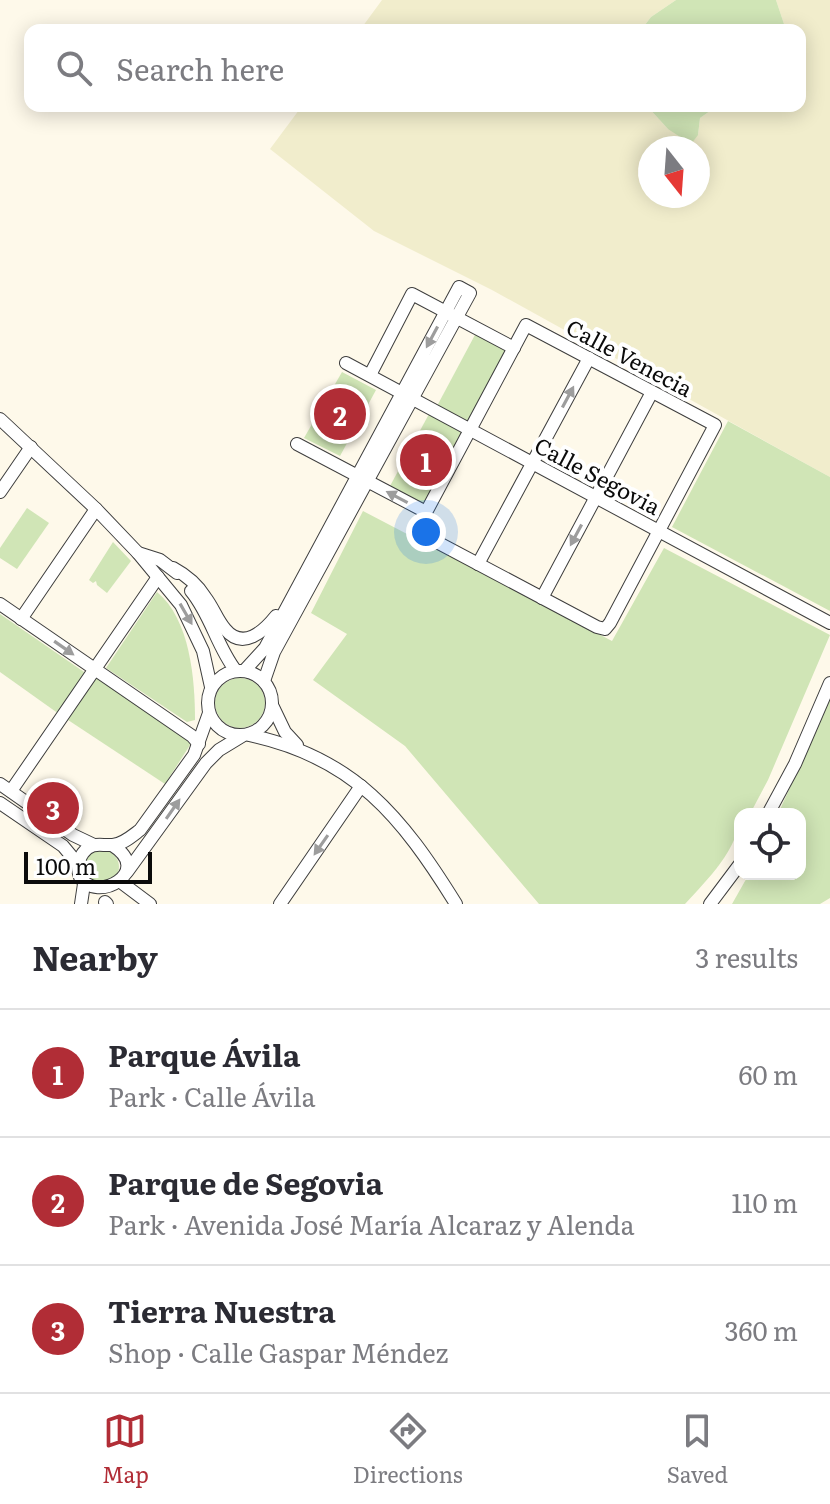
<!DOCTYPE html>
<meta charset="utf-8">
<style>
:root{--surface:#fff;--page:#f7f7f7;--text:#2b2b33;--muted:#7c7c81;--line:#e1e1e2;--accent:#b12d36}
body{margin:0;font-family:Literata,serif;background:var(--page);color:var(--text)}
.controls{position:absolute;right:24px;bottom:24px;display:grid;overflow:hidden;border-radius:16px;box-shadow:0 4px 20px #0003}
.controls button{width:72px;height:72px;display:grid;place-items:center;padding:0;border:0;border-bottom:2px solid var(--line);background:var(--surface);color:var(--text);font:40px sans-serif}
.compass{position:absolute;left:638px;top:136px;width:72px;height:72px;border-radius:50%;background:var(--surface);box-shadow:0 4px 20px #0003;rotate:163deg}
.scale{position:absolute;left:24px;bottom:20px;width:128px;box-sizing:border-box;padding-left:8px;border:4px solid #0b0b0b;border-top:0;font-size:22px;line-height:28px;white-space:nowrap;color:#0b0b0b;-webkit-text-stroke:6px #fff;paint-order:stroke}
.you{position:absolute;left:426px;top:532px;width:28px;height:28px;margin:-20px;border:6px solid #fff;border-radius:50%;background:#1a73e8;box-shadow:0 0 0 12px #1a73e833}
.badge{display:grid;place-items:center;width:52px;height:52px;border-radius:50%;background:var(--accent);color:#fff;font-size:26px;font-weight:700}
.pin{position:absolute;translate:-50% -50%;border:4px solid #fff;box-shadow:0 2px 8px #0006}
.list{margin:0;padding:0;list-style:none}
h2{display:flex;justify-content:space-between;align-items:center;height:104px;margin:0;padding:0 32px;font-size:34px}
h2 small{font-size:26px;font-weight:400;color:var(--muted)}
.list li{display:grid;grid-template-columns:52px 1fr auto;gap:24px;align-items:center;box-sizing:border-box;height:128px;padding:0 32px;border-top:2px solid var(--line)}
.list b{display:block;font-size:30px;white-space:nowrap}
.list p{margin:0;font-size:26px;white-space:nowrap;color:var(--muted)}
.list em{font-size:26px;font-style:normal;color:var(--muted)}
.icon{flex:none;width:44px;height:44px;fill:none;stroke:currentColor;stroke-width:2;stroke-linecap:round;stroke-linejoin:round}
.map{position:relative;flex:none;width:830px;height:904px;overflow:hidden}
.search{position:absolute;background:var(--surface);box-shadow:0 4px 20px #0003;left:24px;right:24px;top:24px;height:88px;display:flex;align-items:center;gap:20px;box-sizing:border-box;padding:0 28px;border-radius:16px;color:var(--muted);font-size:30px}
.sheet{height:488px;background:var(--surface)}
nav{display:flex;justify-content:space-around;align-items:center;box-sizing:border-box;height:112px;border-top:2px solid var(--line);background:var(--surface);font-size:22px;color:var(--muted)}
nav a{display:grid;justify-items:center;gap:4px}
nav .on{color:var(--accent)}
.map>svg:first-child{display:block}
.farmland{fill:#f1edcc;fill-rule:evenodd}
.green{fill:#d0e5b6}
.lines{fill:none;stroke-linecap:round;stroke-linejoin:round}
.minor-casing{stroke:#3e3e3e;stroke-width:14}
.minor{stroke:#fff;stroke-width:12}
.oneway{fill:#9d9d9d}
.labels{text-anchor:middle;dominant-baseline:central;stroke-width:8;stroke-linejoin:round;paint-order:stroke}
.street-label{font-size:22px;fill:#0b0b0b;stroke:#fff}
</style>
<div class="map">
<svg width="830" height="904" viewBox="0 0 830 904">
<rect width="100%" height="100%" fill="#fef9ea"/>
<!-- farmland -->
<g class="farmland">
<polygon points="382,0 676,0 651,17 641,30 360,30"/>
<path d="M776,0H830V477L492,290L374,231L270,149L302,106H647L668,129L698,135L700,118L717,106H800V30H786ZM650,148H698V196H650Z"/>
</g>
<!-- green -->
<g class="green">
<polygon points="676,0 776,0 786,30 641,30 651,17"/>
<polygon points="647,106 717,106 700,118 698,135 691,144 668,129"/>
<polygon points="476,333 506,350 468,422 437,406"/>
<polygon points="342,372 376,390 340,456 304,438"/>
<polygon points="429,414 461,432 462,435 425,502 422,503 390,486"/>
<polygon points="728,421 830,477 830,611 672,527"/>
<polygon points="27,508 49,523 17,569 0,558 0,548"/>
<path d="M363,511L612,641L664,548L830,635L768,780L750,814H740C740,848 707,880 685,904H539L405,746L313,680L347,634L311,613Z"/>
<polygon points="113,542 131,561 107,593 97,585 96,581 93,583 89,580"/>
<path d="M157,592C190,619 195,679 195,720L187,722L106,668Z"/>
<polygon points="0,614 87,674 59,714 0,672"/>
<circle cx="240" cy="703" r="25"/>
<polygon points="96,678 192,742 165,784 68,720"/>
<polygon points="830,699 830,898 820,904 732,904 749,874 800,874 800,814 778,814"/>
<circle cx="102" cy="867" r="17"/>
</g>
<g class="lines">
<defs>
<g id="minor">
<polygon points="526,325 715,425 610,623 605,629 597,627 416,531"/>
<polyline points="346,363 830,623"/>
<polyline points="370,375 412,294 514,348"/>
<polyline points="0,419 96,509 138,553 181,605 203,651 211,687"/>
<polyline points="297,444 426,512"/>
<polyline points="0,492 31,447"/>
<polyline points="138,553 160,560 177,573"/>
<polyline points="478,564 589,358"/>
<path d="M173,568C186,575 197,584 205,597C213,607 217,620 225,629C243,651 264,631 276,616"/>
<path d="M191,591C211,615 217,647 236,671"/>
<polyline points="542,598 652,392"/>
<polyline points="0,604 192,736 199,744"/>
<polyline points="21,619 96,509"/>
<circle cx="240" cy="703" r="32"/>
<polyline points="244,671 265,648 459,287 470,293 274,652 264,681"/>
<polyline points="273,707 285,732 297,745"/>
<path d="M249,735C354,757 402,817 456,904"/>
<polyline points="0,784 73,835 94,845"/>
<polyline points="11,791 158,577"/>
<polyline points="0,803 63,846 78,864"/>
<polyline points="768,814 795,764 830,683"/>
<path d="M112,845C155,872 96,904 80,877C77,869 78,860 83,853C92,841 101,846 112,845C122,845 132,836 140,830L194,755L209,713"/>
<polyline points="127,872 206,763 219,750 242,736"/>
<polyline points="122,883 150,904"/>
<polyline points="105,902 107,904"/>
<polyline points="81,904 84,884"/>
<polyline points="280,904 361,786"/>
<polyline points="710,904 740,864"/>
</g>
</defs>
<!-- minor casing -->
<use href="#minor" class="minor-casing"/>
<!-- minor -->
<use href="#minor" class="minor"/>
</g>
<!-- one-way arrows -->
<defs><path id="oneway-solid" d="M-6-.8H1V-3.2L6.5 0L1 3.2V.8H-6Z" transform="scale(2)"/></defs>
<g class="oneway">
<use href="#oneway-solid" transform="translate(432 337) rotate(118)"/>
<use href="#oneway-solid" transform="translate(568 397) rotate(-62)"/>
<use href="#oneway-solid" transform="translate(397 497) rotate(-152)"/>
<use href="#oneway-solid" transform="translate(576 535) rotate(118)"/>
<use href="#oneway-solid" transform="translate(186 614) rotate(60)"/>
<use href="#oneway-solid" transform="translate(64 648) rotate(35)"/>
<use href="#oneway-solid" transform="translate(173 809) rotate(-55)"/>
<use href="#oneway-solid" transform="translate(321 845) rotate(125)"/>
</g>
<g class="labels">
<!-- street labels -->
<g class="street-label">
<text transform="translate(630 357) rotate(28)">Calle Venecia</text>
<text transform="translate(598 475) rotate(28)">Calle Segovia</text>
</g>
</g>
</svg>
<div class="controls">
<button><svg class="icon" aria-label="locate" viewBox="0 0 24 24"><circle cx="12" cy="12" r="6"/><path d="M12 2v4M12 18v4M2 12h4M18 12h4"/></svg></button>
</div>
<svg class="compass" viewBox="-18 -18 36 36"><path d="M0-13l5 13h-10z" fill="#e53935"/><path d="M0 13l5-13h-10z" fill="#7c7c81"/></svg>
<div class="scale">100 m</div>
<div class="you"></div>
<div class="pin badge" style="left:426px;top:460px">1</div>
<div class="pin badge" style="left:340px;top:414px">2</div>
<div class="pin badge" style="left:53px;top:808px">3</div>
<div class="search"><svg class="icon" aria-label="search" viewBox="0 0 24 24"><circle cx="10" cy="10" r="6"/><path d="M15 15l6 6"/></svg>Search here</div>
</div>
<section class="sheet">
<h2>Nearby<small>3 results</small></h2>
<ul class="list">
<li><span class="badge">1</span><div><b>Parque Ávila</b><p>Park · Calle Ávila</p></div><em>60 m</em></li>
<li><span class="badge">2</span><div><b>Parque de Segovia</b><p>Park · Avenida José María Alcaraz y Alenda</p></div><em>110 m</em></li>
<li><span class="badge">3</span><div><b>Tierra Nuestra</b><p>Shop · Calle Gaspar Méndez</p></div><em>360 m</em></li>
</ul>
</section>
<nav>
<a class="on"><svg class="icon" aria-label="map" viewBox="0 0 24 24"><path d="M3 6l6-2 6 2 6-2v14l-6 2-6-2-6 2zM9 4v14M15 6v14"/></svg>Map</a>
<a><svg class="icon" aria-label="directions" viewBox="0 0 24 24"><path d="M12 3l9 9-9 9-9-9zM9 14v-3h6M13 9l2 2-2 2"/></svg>Directions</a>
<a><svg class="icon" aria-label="saved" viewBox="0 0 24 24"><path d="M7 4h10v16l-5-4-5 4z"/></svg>Saved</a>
</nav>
